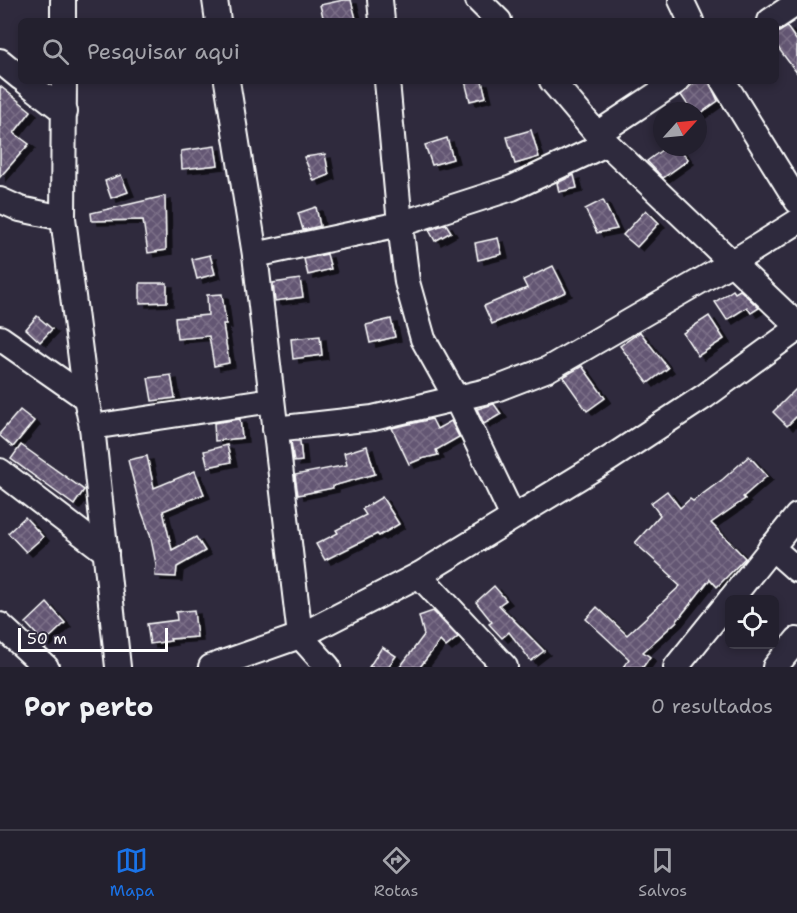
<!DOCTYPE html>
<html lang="pt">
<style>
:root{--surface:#23202e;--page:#2f2d3a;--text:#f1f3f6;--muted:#a3a3aa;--line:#403e4a;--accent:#1a73e8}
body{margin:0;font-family:"Shantell Sans",sans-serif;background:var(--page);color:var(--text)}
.controls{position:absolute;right:18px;bottom:18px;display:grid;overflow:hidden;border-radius:9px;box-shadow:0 3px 9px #0003}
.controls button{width:54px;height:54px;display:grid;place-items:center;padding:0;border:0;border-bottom:2px solid var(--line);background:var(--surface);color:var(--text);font:30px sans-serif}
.compass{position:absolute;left:653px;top:102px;width:54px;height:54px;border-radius:50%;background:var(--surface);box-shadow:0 3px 9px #0003;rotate:63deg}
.scale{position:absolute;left:18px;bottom:15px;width:150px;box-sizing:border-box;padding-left:6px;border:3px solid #fff;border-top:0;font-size:16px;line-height:21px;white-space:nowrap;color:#fff;-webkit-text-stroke:4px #2f2a3d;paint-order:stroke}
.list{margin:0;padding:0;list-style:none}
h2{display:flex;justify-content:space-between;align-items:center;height:78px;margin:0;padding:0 24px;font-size:26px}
h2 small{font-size:20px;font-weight:400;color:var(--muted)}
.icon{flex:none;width:33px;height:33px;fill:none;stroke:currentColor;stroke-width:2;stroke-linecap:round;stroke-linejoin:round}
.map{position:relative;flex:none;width:797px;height:667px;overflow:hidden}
.search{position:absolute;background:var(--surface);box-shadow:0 3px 9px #0003;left:18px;right:18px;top:18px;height:66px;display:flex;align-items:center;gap:15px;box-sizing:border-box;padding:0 21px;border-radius:9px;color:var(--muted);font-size:22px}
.sheet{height:162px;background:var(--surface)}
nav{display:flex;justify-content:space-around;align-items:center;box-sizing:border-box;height:84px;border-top:2px solid var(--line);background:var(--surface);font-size:16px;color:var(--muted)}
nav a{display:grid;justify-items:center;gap:3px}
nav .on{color:var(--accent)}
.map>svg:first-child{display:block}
.building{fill:url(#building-cross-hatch);stroke:#fff;stroke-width:1.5;filter:url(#shadow)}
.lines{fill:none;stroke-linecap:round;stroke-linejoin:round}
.street-casing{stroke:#fff;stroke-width:28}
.street{stroke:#2f2a3d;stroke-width:24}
</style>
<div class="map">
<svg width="797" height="667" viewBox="0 0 797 667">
<defs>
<pattern id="building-cross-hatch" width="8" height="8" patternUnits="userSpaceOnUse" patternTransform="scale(1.5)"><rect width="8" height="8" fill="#645773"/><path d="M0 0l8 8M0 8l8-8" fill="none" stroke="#7b7088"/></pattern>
<filter id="shadow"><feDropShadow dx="6" dy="4" stdDeviation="0" flood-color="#0009"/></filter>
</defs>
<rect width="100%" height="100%" fill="#2f2a3d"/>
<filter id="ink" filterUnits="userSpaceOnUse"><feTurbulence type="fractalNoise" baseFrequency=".0167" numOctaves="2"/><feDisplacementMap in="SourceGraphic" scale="12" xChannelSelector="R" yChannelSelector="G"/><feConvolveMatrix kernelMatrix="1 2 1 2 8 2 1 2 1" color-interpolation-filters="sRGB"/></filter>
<g filter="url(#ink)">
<!-- building -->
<g class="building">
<polygon points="343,0 351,0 356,19 345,21 324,21 320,5"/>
<polygon points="787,27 797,41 797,73 776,45 776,34"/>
<polygon points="465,81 482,81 486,97 470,101"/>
<polygon points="696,81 709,81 718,101 698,115 698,111 692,111 681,95"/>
<polygon points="0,86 31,111 14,133 29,144 0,177"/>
<polygon points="531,130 539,157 515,164 507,137"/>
<polygon points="447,138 453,159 432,165 425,145"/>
<polygon points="215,146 218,165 182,169 181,151"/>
<polygon points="666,147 679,147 688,160 663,178 647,161"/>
<polygon points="325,154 329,175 314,181 304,157"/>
<polygon points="121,175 128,192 111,198 105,181"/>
<polygon points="574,175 577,188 559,192 557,183"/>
<polygon points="165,196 166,250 148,253 143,220 92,221 91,213"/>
<polygon points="603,200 617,229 597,233 585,209"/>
<polygon points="316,207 320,226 303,230 298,213"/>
<polygon points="646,210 659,223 637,247 623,235"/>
<polygon points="446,224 451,232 435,241 429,230"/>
<polygon points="498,238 502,254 478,260 475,243"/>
<polygon points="327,254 331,269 308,275 304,259"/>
<polygon points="210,255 215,274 197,279 192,259"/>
<polygon points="553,266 566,292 492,324 484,306 527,288 523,280"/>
<polygon points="300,279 303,297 275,301 273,283"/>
<polygon points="140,283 167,283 167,302 140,303"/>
<polygon points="733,290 735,293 740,290 759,308 751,313 747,307 727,320 715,302"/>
<polygon points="222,294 226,324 223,324 229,363 214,366 209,336 177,339 175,318 208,315 207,295"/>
<polygon points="37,316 52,329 40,342 26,329"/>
<polygon points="709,316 724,339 698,356 683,333"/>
<polygon points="391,319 395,337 370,343 366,325"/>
<polygon points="640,332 668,368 648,383 620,346"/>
<polygon points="320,336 322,355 293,359 291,339"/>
<polygon points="582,366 605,398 587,411 563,377"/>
<polygon points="171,375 175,398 152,401 148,378"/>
<polygon points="797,388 797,416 787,426 773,412"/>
<polygon points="494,404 501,414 484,424 477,409"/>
<polygon points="20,410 34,421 13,447 0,436 0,433"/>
<polygon points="240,419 242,438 215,441 214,423"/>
<polygon points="432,419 437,429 451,421 459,437 436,450 438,455 421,459 409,464 392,428"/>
<polygon points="291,441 300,441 302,461 294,462"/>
<polygon points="21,445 84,490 74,505 11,459"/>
<polygon points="227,445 231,462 208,467 204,451"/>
<polygon points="367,446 375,474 333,486 333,488 298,495 295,475 347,465 344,453"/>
<polygon points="147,456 154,488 195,471 204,494 163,511 172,550 196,537 205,551 177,567 176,577 155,576 156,564 150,534 140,507 128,460"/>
<polygon points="749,456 767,476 743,497 745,499 711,523 745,558 717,587 710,579 676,622 643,652 650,657 643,667 623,667 629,659 586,619 597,607 627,635 680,586 670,577 672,576 635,543 660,515 651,503 667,491 680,508 690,499 693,501 723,479"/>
<polygon points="382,497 399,524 379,536 377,534 325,560 316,544 338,533 336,530 366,515 362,509"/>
<polygon points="25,517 43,537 26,552 8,533"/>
<polygon points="494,586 506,600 499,605 544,651 531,661 509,632 502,638 489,624 492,622 476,602"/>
<polygon points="47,603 65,623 44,643 26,623"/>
<polygon points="194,610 197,637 170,639 171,641 150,644 147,624 177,620 176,612"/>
<polygon points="433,611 458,637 446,647 440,641 420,667 400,667 424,635 419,616"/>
<polygon points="382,647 396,656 388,667 369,667"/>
</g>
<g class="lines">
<defs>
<g id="street">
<polyline points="63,0 63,21"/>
<polyline points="215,0 218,21"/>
<polyline points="380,0 382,21"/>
<polyline points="478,0 499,21"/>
<polyline points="681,0 691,21"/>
<polyline points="770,21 797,3"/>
<polyline points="0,61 21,78"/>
<polyline points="25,81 65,112"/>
<polyline points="64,81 63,218 86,398 92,427 118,667"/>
<polyline points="227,81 255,255 300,636 328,667"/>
<polyline points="387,81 400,224 407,282 423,339 456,398 513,517"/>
<polyline points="552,81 597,134 797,325"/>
<polyline points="723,81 797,201"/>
<polyline points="597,134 677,81"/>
<polyline points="0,200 20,209 63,218"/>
<polyline points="255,255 400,224 512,188 606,144"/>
<polyline points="0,338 86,398"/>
<polyline points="92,427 272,400"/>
<polyline points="275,429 373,418 496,389 548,369 733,262 797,222"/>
<polyline points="0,471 106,552"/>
<polyline points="771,547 797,570"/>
<polyline points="419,575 505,667"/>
<polyline points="730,600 797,516"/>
<polyline points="0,625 46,667"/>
<polyline points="211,667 300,636 419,575 609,459 705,396 797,329"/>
<polyline points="676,667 730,600"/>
<polyline points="775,667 797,640"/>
</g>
</defs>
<!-- street casing -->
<use href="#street" class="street-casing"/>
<!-- street -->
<use href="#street" class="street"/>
</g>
</g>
</svg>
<div class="controls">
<button><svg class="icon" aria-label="locate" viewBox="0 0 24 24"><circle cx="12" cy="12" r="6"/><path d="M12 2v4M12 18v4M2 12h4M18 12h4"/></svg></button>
</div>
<svg class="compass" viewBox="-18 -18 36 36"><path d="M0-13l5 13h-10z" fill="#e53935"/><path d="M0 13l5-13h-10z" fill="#a3a3aa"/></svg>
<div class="scale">50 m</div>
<div class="search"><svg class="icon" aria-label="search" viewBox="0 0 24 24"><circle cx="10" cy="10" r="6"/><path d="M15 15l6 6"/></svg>Pesquisar aqui</div>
</div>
<section class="sheet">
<h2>Por perto<small>0 resultados</small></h2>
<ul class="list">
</ul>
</section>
<nav>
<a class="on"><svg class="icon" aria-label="map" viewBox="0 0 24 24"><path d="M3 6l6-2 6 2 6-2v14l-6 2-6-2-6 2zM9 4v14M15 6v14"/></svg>Mapa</a>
<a><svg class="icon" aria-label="directions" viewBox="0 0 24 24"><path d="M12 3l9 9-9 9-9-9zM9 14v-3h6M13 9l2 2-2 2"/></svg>Rotas</a>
<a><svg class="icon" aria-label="saved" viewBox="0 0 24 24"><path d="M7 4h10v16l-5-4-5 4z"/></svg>Salvos</a>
</nav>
